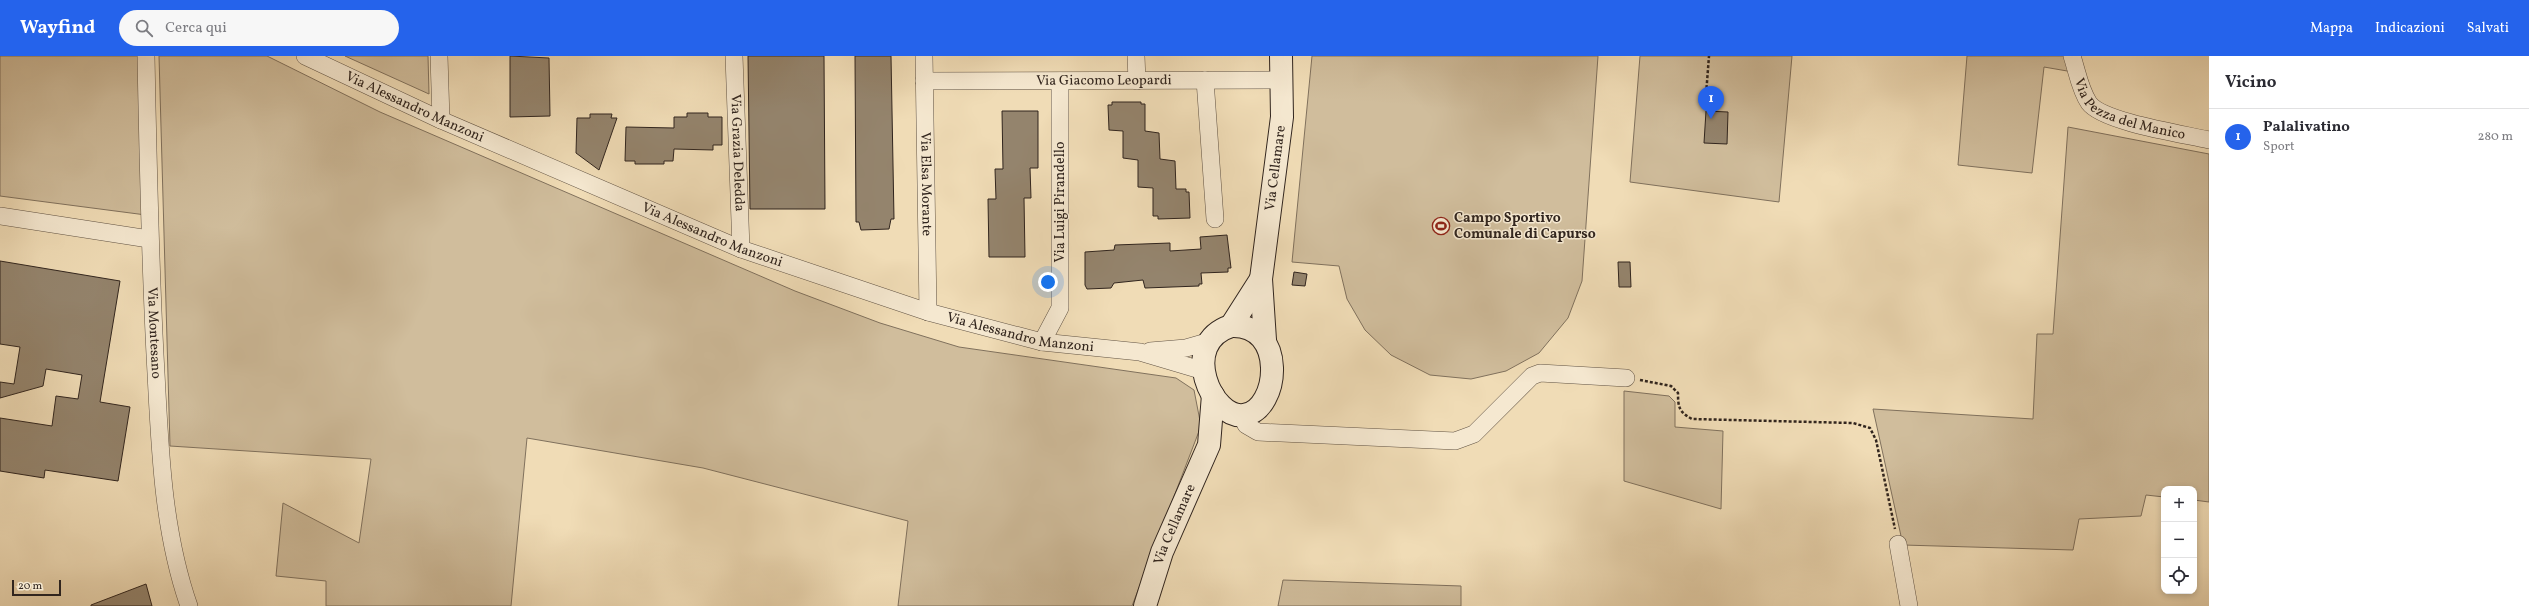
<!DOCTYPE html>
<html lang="it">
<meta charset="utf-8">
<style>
:root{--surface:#fff;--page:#f7f7f7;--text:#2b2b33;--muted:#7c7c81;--line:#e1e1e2;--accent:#2563eb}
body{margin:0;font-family:Vollkorn,serif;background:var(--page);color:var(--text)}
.controls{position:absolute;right:12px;bottom:12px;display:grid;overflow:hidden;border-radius:8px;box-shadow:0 2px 6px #0003}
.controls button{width:36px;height:36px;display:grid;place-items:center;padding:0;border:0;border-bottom:1px solid var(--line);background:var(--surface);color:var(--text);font:20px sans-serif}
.scale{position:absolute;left:12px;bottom:10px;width:49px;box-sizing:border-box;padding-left:4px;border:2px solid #31251e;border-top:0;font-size:11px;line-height:14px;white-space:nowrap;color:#31251e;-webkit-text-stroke:3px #f5e8d0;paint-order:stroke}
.you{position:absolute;left:1048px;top:226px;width:14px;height:14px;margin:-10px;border:3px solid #fff;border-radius:50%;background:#1a73e8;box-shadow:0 0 0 6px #1a73e833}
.badge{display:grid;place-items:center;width:26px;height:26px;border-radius:50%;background:var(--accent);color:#fff;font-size:13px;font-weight:700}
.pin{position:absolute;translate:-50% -33px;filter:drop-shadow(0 1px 2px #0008)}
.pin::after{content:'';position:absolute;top:21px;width:14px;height:12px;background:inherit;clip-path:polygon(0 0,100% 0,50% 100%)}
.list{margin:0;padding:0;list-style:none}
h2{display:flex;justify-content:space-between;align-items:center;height:52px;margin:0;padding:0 16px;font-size:17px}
h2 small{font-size:13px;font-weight:400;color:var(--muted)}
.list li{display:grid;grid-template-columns:26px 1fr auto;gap:12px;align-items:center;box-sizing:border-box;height:56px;padding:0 16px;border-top:1px solid var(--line)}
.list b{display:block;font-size:15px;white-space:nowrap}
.list p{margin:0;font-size:13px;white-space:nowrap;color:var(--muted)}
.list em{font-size:13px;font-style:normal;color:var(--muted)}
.icon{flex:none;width:22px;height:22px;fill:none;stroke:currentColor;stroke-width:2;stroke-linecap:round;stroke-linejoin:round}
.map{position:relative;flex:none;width:2209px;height:550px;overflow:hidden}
header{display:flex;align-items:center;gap:24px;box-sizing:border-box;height:56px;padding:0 20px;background:var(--accent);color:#fff}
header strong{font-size:19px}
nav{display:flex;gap:22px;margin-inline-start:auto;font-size:14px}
.search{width:280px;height:36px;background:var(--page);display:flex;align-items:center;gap:10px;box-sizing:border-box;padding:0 14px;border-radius:22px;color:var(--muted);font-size:15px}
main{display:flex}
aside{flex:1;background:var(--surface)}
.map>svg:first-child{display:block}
.green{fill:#d0bd9c;stroke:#80715d}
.building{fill:#94846d;stroke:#31251e}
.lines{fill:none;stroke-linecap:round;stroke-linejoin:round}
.street-casing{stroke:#615344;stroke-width:18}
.secondary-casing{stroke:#31251e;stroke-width:24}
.path{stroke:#31251e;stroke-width:2.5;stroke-dasharray:3 2;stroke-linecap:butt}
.street{stroke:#f5e8d0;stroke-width:17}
.secondary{stroke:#f5e8d0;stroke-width:22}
.labels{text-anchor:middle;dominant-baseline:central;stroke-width:3;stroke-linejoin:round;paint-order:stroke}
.street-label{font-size:14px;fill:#31251e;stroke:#f5e8d0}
.poi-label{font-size:14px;font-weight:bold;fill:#31251e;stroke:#f5e8d0;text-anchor:start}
</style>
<header>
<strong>Wayfind</strong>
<div class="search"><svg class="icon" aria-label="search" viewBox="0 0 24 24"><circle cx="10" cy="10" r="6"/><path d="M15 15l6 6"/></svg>Cerca qui</div>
<nav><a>Mappa</a><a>Indicazioni</a><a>Salvati</a></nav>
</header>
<main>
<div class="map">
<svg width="2209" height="550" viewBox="0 0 2209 550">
<rect width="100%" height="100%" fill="#f0dcb6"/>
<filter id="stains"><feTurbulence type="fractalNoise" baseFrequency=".005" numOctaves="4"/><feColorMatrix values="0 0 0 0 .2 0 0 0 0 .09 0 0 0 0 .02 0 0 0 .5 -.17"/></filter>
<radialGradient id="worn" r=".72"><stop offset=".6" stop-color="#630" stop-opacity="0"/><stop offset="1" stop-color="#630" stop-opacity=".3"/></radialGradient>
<!-- green -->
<g class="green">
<polygon points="0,0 146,0 146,159 0,140"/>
<polygon points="159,0 267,0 380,56 795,235 880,267 959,291 1176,322 1194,334 1201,370 1132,550 898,550 908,465 703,412 527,382 511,550 326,550 326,525 276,520 283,447 359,487 371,403 170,390"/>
<polygon points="345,0 428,0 429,38"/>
<polygon points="1312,0 1598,0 1582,225 1568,262 1539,297 1506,315 1471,323 1430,319 1391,299 1365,274 1347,243 1339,210 1292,206"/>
<polygon points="1640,0 1792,0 1779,146 1630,126"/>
<polygon points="1967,0 2067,0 2073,16 2044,11 2032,117 1958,109"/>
<polygon points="2068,71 2209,98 2209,446 2194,444 2194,433 2164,433 2164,441 2146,439 2141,460 2079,463 2073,494 1903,489 1873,353 2033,363 2037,278 2053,278"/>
<polygon points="1624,335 1669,340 1675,346 1675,371 1723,375 1721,453 1624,425"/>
<polygon points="1283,524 1461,530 1461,550 1278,550"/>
</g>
<!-- building -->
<g class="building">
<polygon points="510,0 549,2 550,60 510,61"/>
<polygon points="748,0 824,0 825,153 750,153"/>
<polygon points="855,0 891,0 894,163 891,163 889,173 861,174 859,166 856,166"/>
<polygon points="1112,46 1141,46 1141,48 1145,48 1145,75 1159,77 1160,103 1175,105 1176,133 1186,133 1186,136 1189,136 1190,162 1158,163 1158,160 1153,160 1153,132 1138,131 1138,104 1123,102 1123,75 1109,74 1108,49 1112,49"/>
<polygon points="1002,55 1038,55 1038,112 1030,112 1031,142 1024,142 1025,201 989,201 988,143 996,143 995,113 1003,113"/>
<polygon points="1706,55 1728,56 1727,88 1704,87"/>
<polygon points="687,57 708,57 708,61 722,61 722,89 713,89 713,94 674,93 673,105 664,105 664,108 635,108 635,105 625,105 626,71 674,72 674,61 687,61"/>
<polygon points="590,58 612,58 611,62 617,62 599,114 576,97 577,62 590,62"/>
<polygon points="1227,179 1231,212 1228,212 1228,216 1201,217 1202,228 1199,228 1199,230 1145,232 1143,224 1114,227 1111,232 1087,233 1085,229 1085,196 1114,194 1115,189 1170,187 1170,195 1201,193 1200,181"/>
<polygon points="0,205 120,225 100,346 130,351 118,425 45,414 44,422 0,415 0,362 52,370 56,340 78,343 82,319 46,313 43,330 0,342 0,326 14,328 20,291 0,288"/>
<polygon points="1618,206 1630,206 1631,231 1619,231"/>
<polygon points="1294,216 1307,218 1305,230 1292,229"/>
<polygon points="146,528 152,550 91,550 91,549"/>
</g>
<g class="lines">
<defs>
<g id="street">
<path id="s1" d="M146,0C148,106 150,212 156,317C160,395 163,476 189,550"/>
<path id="s2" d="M305,0L441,64L741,193L928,256L1042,286L1140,296L1204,315"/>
<polyline points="439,0 441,64"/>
<path id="s3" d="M734,0L741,193"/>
<path id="s4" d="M924,0L928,256"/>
<polyline points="1136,0 1137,25"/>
<path id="s5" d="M2072,0C2077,15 2080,34 2089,47C2103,66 2183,78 2209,84"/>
<polyline points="1205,24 1215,163"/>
<path id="s6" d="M924,25L1283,24"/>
<polyline points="0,160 149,183"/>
<polyline points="1042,286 1060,252 1060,25"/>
<polyline points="1150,295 1186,292 1207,286"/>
<polyline points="1241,359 1246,369 1258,376 1455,385 1474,378 1532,320 1540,317 1626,322"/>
<polyline points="1898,488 1909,550"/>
</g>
<g id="secondary">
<path d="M1231,270C1287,267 1280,354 1244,359C1212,364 1178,287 1231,270Z"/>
<polyline points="1231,270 1261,223"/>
<path id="s7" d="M1265,284L1261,223L1282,61L1281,0"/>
<path id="s8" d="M1145,550L1162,496L1209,389L1213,339"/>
</g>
</defs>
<!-- street casing -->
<use href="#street" class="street-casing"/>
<!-- secondary casing -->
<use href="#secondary" class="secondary-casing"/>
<!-- path -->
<g class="path">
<polyline points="1705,52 1709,0"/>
<path d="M1640,324L1671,330L1678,337C1678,351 1679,356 1692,363L1853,367L1870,372L1876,384L1895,473"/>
</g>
<!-- street -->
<use href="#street" class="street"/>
<!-- secondary -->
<use href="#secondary" class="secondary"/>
</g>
<!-- icons -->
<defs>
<symbol id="stadium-ring" viewBox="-11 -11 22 22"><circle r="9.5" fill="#f5e8d0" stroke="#8f2418" stroke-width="1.5"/><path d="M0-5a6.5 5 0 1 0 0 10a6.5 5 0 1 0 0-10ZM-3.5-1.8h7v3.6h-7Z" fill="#8f2418"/></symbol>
</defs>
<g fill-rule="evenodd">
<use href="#stadium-ring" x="1431" y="160" width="20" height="20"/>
</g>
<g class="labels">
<!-- street labels -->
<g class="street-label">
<text stroke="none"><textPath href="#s6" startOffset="180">Via Giacomo Leopardi</textPath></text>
<text stroke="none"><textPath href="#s5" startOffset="88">Via Pezza del Manico</textPath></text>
<text stroke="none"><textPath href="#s2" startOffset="121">Via Alessandro Manzoni</textPath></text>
<text stroke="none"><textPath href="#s3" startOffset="97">Via Grazia Deledda</textPath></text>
<text stroke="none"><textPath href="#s7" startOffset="173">Via Cellamare</textPath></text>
<text stroke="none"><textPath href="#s4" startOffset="128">Via Elsa Morante</textPath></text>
<text transform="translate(1060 146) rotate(-90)">Via Luigi Pirandello</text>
<text stroke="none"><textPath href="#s2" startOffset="445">Via Alessandro Manzoni</textPath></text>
<text stroke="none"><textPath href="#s2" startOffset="769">Via Alessandro Manzoni</textPath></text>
<text stroke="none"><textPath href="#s1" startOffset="277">Via Montesano</textPath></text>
<text stroke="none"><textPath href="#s8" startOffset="87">Via Cellamare</textPath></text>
</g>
<!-- poi labels -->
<g class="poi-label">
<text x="1454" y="162">Campo Sportivo<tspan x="1454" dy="16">Comunale di Capurso</tspan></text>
</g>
</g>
<rect width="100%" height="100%" filter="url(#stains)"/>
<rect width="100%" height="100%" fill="url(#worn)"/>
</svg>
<div class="controls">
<button>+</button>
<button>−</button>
<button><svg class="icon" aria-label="locate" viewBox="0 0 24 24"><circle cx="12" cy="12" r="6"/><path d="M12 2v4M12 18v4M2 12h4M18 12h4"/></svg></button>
</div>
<div class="scale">20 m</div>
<div class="you"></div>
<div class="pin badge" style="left:1711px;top:63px">1</div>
</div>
<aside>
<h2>Vicino<small></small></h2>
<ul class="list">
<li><span class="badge">1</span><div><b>Palalivatino</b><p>Sport</p></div><em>280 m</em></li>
</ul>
</aside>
</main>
